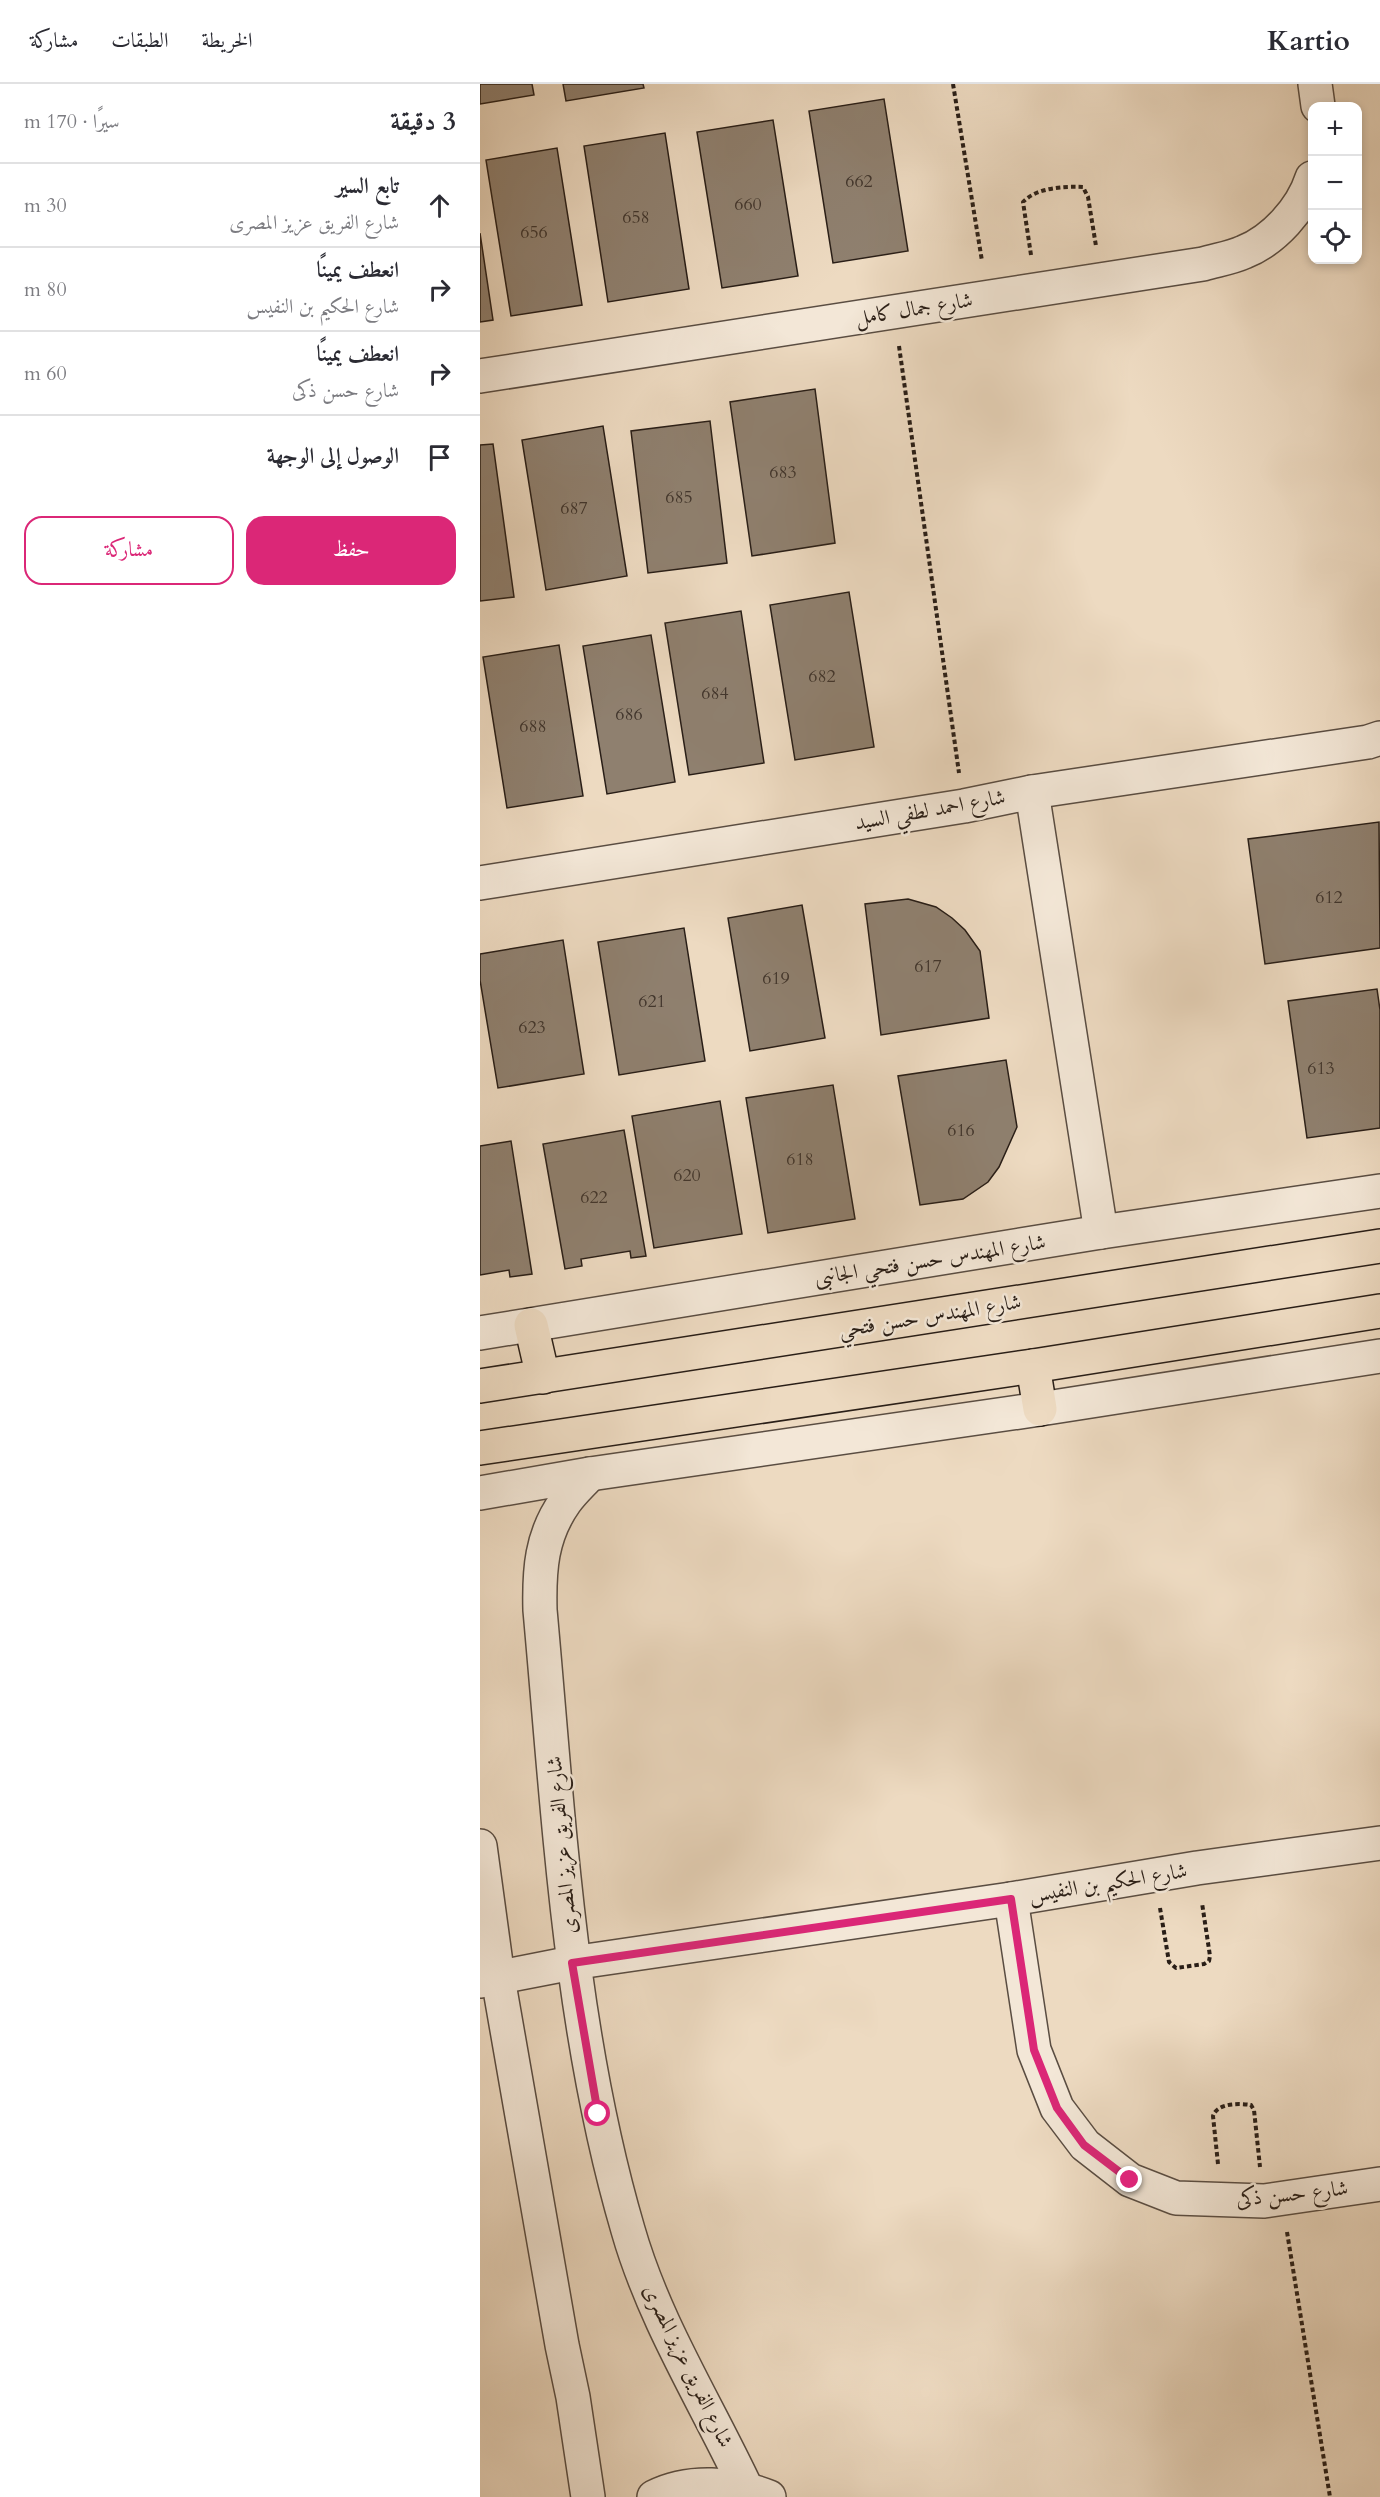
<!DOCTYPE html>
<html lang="ar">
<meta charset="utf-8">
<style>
:root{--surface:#fff;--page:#f2f2f3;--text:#2b2b33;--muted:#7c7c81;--line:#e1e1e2;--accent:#db2777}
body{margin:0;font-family:Cardo,Amiri,serif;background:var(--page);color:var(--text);direction:rtl}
.controls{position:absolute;right:18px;top:18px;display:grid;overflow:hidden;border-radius:12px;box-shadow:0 3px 9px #0003}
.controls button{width:54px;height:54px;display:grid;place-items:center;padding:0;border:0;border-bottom:2px solid var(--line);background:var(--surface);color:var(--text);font:30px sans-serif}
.stop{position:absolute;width:18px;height:18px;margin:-14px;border:4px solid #db2777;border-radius:50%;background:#fff}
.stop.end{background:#db2777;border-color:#fff;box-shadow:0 2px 6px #0008}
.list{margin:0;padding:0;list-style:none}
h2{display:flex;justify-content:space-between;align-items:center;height:78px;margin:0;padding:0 24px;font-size:26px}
h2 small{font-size:20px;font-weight:400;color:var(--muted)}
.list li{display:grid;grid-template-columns:39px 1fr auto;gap:18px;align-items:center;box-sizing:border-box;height:84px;padding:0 24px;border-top:2px solid var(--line)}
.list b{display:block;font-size:22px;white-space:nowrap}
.list p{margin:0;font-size:20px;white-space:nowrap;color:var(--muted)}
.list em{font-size:20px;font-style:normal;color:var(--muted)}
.actions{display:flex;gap:12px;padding:18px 24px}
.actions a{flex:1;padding:14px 0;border:2px solid var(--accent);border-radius:18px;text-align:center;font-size:21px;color:var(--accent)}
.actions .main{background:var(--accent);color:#fff}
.icon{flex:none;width:33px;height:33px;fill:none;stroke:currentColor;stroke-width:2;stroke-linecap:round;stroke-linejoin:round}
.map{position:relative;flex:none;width:900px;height:2413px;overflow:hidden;direction:ltr}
header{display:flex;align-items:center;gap:36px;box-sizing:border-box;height:84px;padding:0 30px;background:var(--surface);border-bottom:2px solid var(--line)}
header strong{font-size:28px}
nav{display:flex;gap:33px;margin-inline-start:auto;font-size:21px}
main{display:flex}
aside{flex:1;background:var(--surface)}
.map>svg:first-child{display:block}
.building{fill:#8f806f;stroke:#291e17;stroke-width:1.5}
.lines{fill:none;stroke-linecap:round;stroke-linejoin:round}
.minor-casing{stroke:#5a4d42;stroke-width:36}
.major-casing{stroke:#291e17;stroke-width:36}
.path{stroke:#291e17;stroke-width:4;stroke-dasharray:4.5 3;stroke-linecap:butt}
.minor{stroke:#f3e7d7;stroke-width:33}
.major{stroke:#eddac1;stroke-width:33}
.route{stroke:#db2777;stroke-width:8}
.labels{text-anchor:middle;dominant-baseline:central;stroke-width:5;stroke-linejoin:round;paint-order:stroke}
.number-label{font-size:18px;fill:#42362d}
.street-label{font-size:21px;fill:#291e17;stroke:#f3e7d7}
</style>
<header>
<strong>Kartio</strong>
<nav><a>الخريطة</a><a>الطبقات</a><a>مشاركة</a></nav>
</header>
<main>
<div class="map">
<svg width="900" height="2413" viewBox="0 0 900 2413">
<rect width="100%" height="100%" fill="#eddac1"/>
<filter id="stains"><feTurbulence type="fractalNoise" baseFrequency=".00333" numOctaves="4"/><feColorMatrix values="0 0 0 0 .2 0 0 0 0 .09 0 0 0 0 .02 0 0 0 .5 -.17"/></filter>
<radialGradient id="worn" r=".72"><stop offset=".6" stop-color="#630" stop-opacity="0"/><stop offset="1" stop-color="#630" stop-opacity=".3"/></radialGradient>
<!-- building -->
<g class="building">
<polygon points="0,0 52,0 54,11 0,20"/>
<polygon points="83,0 163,0 164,4 86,17"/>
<polygon points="404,15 428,167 353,179 329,27"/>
<polygon points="293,36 318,192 242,204 217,48"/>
<polygon points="185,49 209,205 128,218 104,62"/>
<polygon points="77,64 102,221 31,232 6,76"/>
<polygon points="0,149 13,236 0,238"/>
<polygon points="335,305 355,459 272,472 250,318"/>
<polygon points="230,337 247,479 168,489 151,347"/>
<polygon points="123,342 147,492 66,506 42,356"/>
<polygon points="13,360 34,513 0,517 0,361"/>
<polygon points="369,508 394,663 315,676 290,521"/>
<polygon points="261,527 284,679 209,691 185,539"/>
<polygon points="171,551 195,698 127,710 103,562"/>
<polygon points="79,561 103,712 27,724 3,573"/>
<polygon points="899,738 900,864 785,880 768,755"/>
<polygon points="428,815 456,823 472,834 485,846 500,867 509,934 401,951 385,820"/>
<polygon points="322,821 345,954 270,967 248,834"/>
<polygon points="204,844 225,977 139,991 118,858"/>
<polygon points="83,856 104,990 18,1004 0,896 0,870"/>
<polygon points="897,905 900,926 900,1044 827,1054 808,917"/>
<polygon points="526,976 537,1043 519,1083 508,1098 483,1115 440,1121 418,992"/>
<polygon points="353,1001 375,1135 288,1149 266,1014"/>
<polygon points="240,1017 262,1150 174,1164 152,1032"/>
<polygon points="144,1046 166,1172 151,1174 150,1167 101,1175 102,1182 85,1185 63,1060"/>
<polygon points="31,1057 52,1190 30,1193 29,1186 0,1191 0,1062"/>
</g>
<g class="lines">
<defs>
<g id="minor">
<polyline points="835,0 838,22"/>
<path d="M0,292L723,180C736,176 751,174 764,168C794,156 822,125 832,94"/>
<polyline points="552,708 621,1148"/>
<polyline points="0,799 484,722 552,708 888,658 900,654"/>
<polyline points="0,1249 621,1148 900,1107"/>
<path d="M110,1390C102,1399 92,1408 85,1418C61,1452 59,1486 60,1526C79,1734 89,1945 148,2146C174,2237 226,2319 266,2404"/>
<polyline points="0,1409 110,1390 560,1325 900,1272"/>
<polyline points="0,1762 18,1894 82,2261 93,2313 108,2413"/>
<polyline points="531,1815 554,1966 577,2024 605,2061 650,2096 696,2114 784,2117 900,2100"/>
<polyline points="0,1897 92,1879 531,1815 717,1784 900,1759"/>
<path d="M174,2413C209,2395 254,2399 289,2413"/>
</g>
<g id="major">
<polyline points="51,1241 63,1293"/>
<polyline points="553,1282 560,1325"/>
<polyline points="0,1302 900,1162"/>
<polyline points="0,1364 553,1282 900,1227"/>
</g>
</defs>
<!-- minor casing -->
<use href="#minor" class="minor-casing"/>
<!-- major casing -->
<use href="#major" class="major-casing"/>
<!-- path -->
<g class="path">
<polyline points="473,0 502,177"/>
<path d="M551,171L543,118C556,104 583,102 603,103L608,113L616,162"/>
<polyline points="419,262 479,689"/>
<polyline points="680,1824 689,1878 696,1884 724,1880 729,1877 730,1872 722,1819"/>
<path d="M738,2080L733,2032C737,2019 759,2019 771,2021L774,2026L780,2083"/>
<polyline points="807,2148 850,2413"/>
</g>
<!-- minor -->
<use href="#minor" class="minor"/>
<!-- major -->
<use href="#major" class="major"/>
</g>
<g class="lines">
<!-- route -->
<polyline class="route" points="118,2030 92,1879 531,1815 554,1966 577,2024 604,2061 650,2096"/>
</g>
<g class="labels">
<!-- number labels -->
<g class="number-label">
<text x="379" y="97">662</text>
<text x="268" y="120">660</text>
<text x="156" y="133">658</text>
<text x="54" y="148">656</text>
<text x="303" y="388">683</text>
<text x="199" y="413">685</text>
<text x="94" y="424">687</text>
<text x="342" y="592">682</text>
<text x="235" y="609">684</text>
<text x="149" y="630">686</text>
<text x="53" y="642">688</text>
<text x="849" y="813">612</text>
<text x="448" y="882">617</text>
<text x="296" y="894">619</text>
<text x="172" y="917">621</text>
<text x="52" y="943">623</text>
<text x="841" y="984">613</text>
<text x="481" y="1046">616</text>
<text x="320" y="1075">618</text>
<text x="207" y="1091">620</text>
<text x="114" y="1113">622</text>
</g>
<!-- street labels -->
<g class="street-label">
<text transform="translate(434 225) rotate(-9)">شارع جمال كامل</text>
<text transform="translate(450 726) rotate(-10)">شارع احمد لطفي السيد</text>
<text transform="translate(450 1176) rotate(-9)">شارع المهندس حسن فتحي الجانبى</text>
<text transform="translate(450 1232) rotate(-9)">شارع المهندس حسن فتحي</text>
<text transform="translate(82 1761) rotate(-95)">شارع الفريق عزيز المصرى</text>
<text transform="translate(628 1799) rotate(-9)">شارع الحكيم بن النفيس</text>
<text transform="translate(812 2110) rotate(-6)">شارع حسن ذكى</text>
<text transform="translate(208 2282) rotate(64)">شارع الفريق عزيز المصرى</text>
</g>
</g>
<rect width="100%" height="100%" filter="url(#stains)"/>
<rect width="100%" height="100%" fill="url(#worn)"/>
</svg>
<div class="controls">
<button>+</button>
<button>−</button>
<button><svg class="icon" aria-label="locate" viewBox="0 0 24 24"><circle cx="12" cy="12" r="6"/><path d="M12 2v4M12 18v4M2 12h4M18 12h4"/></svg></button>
</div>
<div class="stop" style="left:118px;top:2030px"></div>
<div class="stop end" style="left:650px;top:2096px"></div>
</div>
<aside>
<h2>3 دقيقة<small>سيرًا · 170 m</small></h2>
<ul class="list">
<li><svg class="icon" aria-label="ahead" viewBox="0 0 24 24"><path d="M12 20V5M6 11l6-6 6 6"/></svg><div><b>تابع السير</b><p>شارع الفريق عزيز المصرى</p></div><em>30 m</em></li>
<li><svg class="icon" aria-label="right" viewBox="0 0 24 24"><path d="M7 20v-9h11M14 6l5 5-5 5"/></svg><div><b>انعطف يمينًا</b><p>شارع الحكيم بن النفيس</p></div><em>80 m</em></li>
<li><svg class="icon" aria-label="right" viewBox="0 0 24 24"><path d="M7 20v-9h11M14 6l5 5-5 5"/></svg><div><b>انعطف يمينًا</b><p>شارع حسن ذكى</p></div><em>60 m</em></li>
<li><svg class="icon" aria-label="arrive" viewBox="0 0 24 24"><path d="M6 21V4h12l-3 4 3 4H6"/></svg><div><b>الوصول إلى الوجهة</b></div></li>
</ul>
<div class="actions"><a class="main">حفظ</a><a>مشاركة</a></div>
</aside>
</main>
